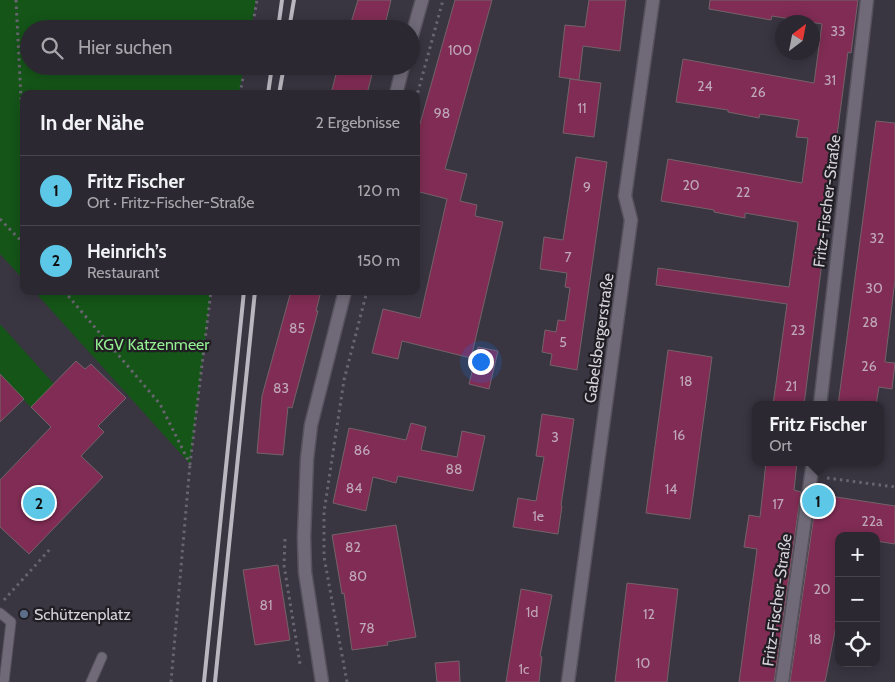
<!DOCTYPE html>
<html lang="de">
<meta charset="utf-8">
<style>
:root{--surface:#2b2831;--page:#333039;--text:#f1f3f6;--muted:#a6a6ab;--line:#47444d;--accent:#5cc7e7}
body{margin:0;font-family:Cabin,sans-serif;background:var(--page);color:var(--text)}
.controls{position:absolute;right:15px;bottom:15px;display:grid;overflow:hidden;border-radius:10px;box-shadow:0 2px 12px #0003}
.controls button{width:45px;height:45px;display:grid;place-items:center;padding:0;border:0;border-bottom:1px solid var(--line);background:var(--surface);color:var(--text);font:25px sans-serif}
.compass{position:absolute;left:775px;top:15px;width:45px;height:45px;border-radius:50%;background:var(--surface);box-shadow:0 2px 12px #0003;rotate:32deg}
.you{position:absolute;left:480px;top:361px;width:18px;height:18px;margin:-12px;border:4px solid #fff;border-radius:50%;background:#1a73e8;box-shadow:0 0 0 8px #1a73e833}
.badge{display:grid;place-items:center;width:32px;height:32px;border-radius:50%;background:var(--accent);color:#111;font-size:16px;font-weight:700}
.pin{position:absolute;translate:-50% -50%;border:2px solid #fff;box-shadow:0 1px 5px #0006}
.popup{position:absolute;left:752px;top:401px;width:132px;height:65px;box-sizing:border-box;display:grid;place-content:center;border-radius:10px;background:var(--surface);filter:drop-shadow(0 1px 4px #0005);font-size:16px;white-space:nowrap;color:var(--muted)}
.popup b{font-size:19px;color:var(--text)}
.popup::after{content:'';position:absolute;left:50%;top:100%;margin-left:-10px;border:10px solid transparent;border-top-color:var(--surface)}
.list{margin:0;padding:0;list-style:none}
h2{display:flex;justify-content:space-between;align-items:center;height:65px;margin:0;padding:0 20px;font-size:21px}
h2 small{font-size:16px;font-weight:400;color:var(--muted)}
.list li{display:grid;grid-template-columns:32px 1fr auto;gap:15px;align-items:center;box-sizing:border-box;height:70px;padding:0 20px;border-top:1px solid var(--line)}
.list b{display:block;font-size:19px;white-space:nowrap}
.list p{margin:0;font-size:16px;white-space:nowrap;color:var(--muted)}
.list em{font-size:16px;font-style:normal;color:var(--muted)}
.icon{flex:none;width:28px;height:28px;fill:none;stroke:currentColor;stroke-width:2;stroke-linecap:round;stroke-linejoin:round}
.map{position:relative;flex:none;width:895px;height:682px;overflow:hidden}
.search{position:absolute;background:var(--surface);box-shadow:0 2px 12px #0003;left:20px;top:20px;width:400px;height:55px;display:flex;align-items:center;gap:12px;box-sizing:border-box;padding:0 18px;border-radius:28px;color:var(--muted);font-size:19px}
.panel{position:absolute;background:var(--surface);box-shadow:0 2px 12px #0003;left:20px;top:90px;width:400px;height:205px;border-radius:10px}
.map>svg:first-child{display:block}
.green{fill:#155518}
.building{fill:#812c54;stroke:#736369}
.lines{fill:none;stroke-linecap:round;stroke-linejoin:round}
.lane-casing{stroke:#57525d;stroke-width:11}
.street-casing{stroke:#57525d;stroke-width:15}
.secondary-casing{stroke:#57525d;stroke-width:15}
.path{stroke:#696570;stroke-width:3;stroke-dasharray:2.5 4;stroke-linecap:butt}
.lane{stroke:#706a78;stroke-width:9}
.street{stroke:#706a78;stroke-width:12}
.secondary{stroke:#706a78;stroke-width:12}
.rail{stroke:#bab7c0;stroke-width:4}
.service-dot{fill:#5c6f8a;stroke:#201d23;stroke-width:2}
.labels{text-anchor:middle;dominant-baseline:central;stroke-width:4.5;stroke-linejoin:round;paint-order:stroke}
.number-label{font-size:14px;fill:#bfa8b8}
.street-label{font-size:16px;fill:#d4d1d9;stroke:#201d23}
.park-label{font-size:16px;fill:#92ee90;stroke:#201d23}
.poi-label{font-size:16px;fill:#d4d1d9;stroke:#201d23;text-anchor:start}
</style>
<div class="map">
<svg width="895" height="682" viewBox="0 0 895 682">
<rect width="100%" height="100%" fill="#393541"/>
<!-- green -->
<g class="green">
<polygon points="0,0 256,0 251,29 29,29 29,66 244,66 239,94 24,94 24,280 0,254"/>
<polygon points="34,291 211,291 190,464"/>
<polygon points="0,324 62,393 39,416 2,376 0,377"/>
</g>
<!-- building -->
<g class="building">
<polygon points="358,0 391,0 384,29 349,29"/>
<polygon points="455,0 492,0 445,169 467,174 460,201 477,205 475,216 503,222 471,358 402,341 398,359 372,353 383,309 420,318 447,199 416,191 416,138"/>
<polygon points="589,0 626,0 620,51 583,46 579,80 559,77 565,25 585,27"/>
<polygon points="710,0 858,0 851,53 848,52 824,234 825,234 822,262 804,405 773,405 787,304 656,285 658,268 789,287 798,223 797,222 745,213 745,218 714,212 714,210 661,201 668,159 802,183 808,138 796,137 799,120 760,114 759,118 728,112 728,110 676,102 683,59 814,83 822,24 772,16 771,20 709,9"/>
<polygon points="338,66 374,66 367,94 331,94"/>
<polygon points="570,79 601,83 594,137 563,133"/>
<polygon points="876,121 895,123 895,280 885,362 895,363 892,389 879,387 876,405 838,405"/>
<polygon points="576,157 607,162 577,370 550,365 552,354 542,352 545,330 556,332 558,320 565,321 570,288 565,287 567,273 540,269 544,237 563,240"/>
<polygon points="291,291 321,291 316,311 318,311 292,408 288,407 283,455 257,453 262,396"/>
<polygon points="478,347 498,351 489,389 469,384"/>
<polygon points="668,350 712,357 690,519 646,513"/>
<polygon points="76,361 85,369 91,364 126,398 98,426 104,432 81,456 103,477 29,554 0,527 0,480 51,427 31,407"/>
<polygon points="0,374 24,399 0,422"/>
<polygon points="542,414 574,419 561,505 562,506 558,534 513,527 518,498 536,501 544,457 536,456"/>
<polygon points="411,423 426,427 421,450 457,457 462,431 485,436 473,491 398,476 396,483 373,477 366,511 333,503 349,428 406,440"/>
<polygon points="766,462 797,462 794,490 801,492 774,682 739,682 757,549 744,547 749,515 760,517"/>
<polygon points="817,494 895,506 895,544 876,541 876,536 839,536 839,611 825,682 790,682"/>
<polygon points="396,525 416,637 387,642 388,645 352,650 344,593 342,594 332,535"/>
<polygon points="278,565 290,640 255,645 243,570"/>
<polygon points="627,583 678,589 667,682 615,682"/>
<polygon points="521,589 552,595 540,656 542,657 539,682 506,682"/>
<polygon points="459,661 460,682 437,682 435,663"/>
</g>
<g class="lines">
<defs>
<g id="lane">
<polyline points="0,613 11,622 4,682"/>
<polyline points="91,682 102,657"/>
</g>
<g id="street">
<polyline points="820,405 867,0"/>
<polyline points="568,682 631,220 625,196 653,0"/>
<polyline points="782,682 813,462"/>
</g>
<g id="secondary">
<polyline points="411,39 422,0"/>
<polyline points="396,94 403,66"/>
<polyline points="322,682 305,572 304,537 307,459 311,425 345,291"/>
</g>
</defs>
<!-- lane casing -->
<use href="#lane" class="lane-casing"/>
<!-- street casing -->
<use href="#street" class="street-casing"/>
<!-- secondary casing -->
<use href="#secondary" class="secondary-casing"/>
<!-- path -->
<g class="path">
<polyline points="16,0 24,158"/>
<polyline points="252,29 257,0"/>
<polyline points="240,94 245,66"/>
<polyline points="416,99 443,0"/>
<polyline points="0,219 24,244"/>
<polyline points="64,291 160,404 190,464 211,291"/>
<polyline points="827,478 895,487"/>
<polyline points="285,539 284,565 300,664"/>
<polyline points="4,600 51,548"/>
<polyline points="171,682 190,464"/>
<polyline points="347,682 324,557 324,512 344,380 367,291"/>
</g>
<!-- lane -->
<use href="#lane" class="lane"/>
<!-- street -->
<use href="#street" class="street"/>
<!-- secondary -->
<use href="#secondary" class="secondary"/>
<!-- rail -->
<g class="rail">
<polyline points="278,29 282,0"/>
<polyline points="289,29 294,0"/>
<polyline points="268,94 272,66"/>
<polyline points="279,94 284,66"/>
<polyline points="204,682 244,291"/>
<polyline points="215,682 255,291"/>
</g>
</g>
<!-- markers -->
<circle class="service-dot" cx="24" cy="614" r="5"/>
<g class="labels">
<!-- number labels -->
<g class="number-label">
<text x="838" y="31">33</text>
<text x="460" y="50">100</text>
<text x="830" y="80">31</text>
<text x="705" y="86">24</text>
<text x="758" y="92">26</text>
<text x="582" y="108">11</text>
<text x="442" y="113">98</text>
<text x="691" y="185">20</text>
<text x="587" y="187">9</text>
<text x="743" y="192">22</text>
<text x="877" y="238">32</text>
<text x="568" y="257">7</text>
<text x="874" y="288">30</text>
<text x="870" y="322">28</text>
<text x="297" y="328">85</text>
<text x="798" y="330">23</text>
<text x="563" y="342">5</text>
<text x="869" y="366">26</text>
<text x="686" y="381">18</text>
<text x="791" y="386">21</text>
<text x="281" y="388">83</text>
<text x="679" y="435">16</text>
<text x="555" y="437">3</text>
<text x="362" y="450">86</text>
<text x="454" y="469">88</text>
<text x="354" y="488">84</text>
<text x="671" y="489">14</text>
<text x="778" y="504">17</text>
<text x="538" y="516">1e</text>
<text x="872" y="521">22a</text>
<text x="353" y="547">82</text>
<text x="358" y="576">80</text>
<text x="822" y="589">20</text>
<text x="266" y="605">81</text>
<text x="532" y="612">1d</text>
<text x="649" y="614">12</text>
<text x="367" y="628">78</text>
<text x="815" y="639">18</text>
<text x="643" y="663">10</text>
<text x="524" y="669">1c</text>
</g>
<!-- street labels -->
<g class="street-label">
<text transform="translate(827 201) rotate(-83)">Fritz-Fischer-Straße</text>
<text transform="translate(599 338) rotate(-82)">Gabelsbergerstraße</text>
<text transform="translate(777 600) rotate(-82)">Fritz-Fischer-Straße</text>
</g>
<!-- park labels -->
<g class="park-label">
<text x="152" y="344">KGV Katzenmeer</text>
</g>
<!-- poi labels -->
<g class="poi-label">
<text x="34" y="614">Schützenplatz</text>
</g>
</g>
</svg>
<div class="controls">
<button>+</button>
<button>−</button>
<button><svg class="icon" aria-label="locate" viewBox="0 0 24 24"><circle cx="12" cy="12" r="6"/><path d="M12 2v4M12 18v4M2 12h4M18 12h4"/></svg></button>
</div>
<svg class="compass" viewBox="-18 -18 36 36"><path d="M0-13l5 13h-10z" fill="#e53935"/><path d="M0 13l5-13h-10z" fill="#a6a6ab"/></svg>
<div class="you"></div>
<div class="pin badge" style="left:818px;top:501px">1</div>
<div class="popup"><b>Fritz Fischer</b>Ort</div>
<div class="pin badge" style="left:39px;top:503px">2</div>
<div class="search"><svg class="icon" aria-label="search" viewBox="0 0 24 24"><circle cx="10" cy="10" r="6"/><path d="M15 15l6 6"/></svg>Hier suchen</div>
<section class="panel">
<h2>In der Nähe<small>2 Ergebnisse</small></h2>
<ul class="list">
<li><span class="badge">1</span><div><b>Fritz Fischer</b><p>Ort · Fritz-Fischer-Straße</p></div><em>120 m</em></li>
<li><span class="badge">2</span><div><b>Heinrich’s</b><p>Restaurant</p></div><em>150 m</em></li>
</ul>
</section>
</div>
